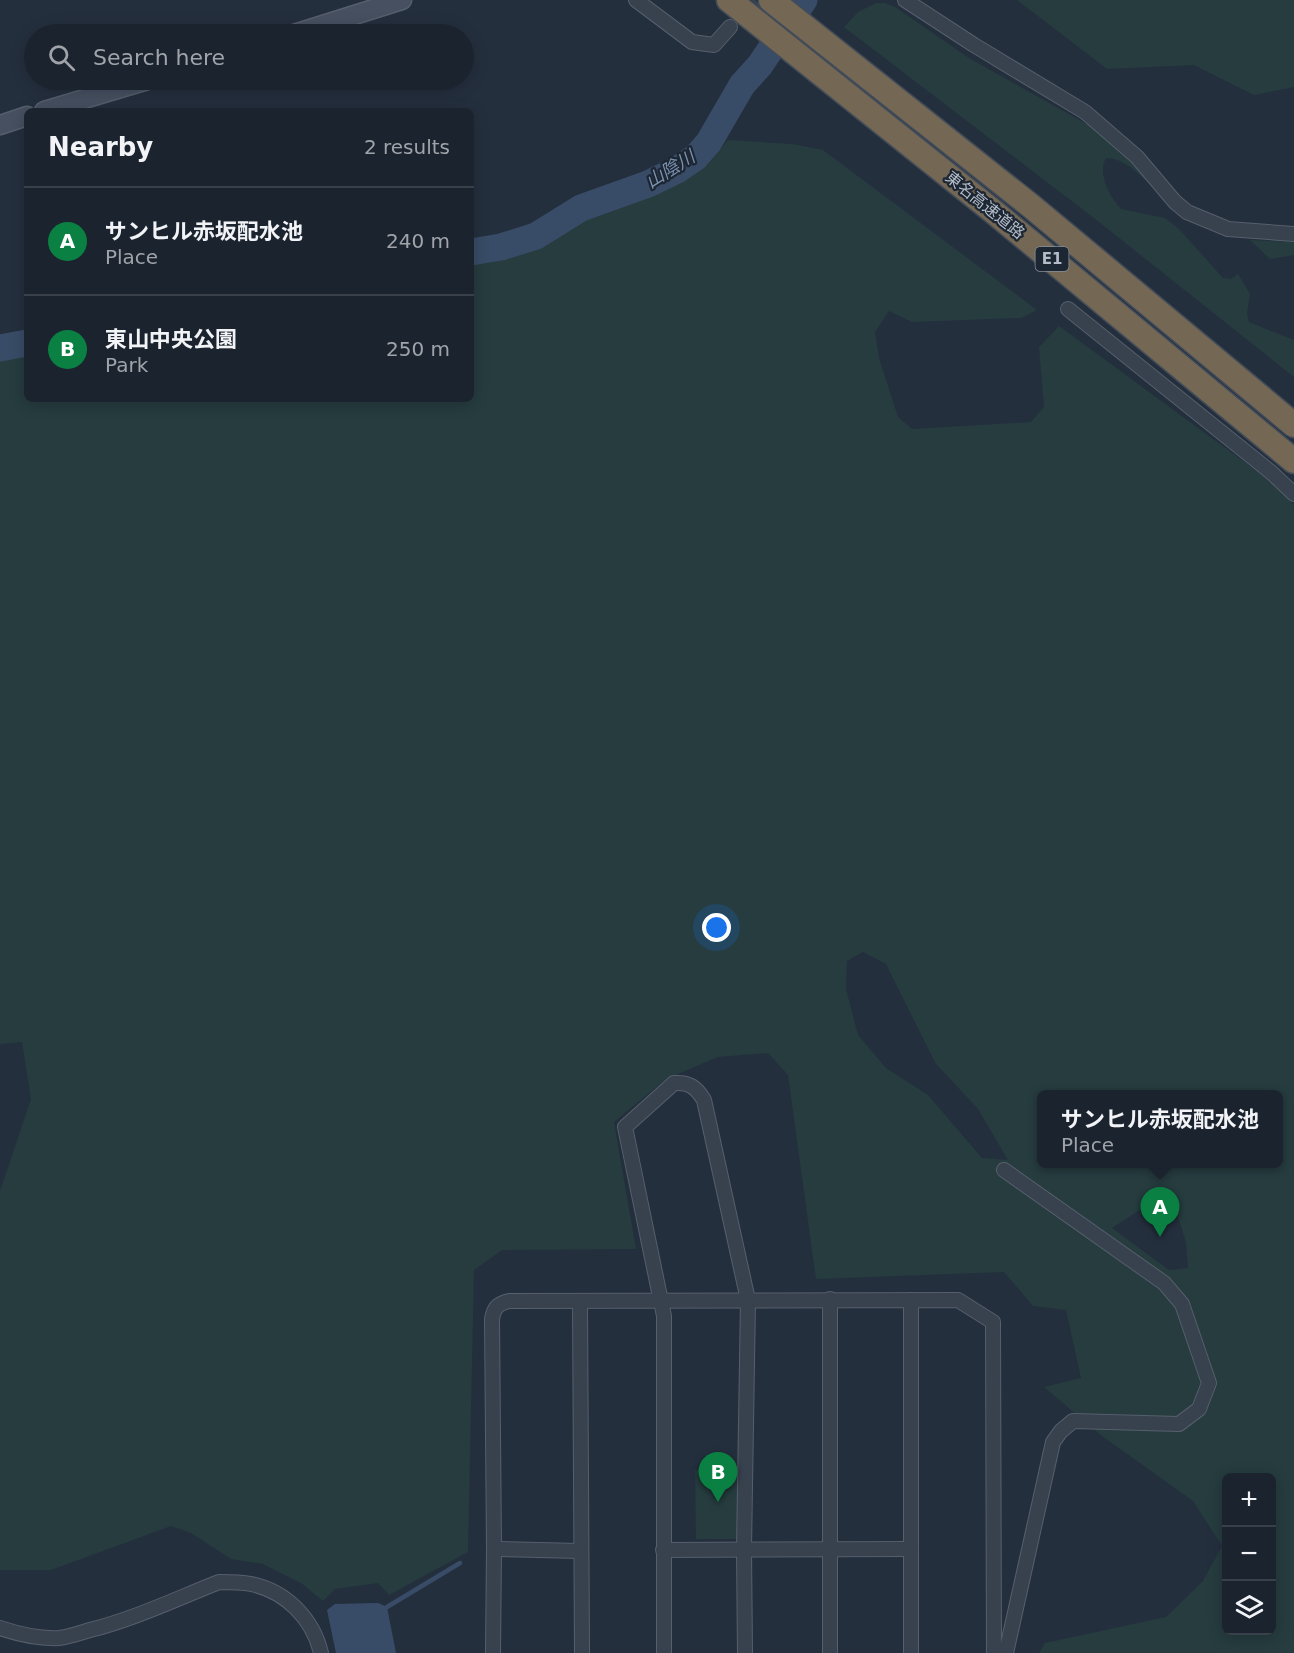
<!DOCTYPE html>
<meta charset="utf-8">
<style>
:root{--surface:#1b232e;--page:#242b36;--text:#f1f3f6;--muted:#a0a4aa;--line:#39404a;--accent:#0b8043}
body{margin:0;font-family:"DejaVu Sans","Noto Sans JP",sans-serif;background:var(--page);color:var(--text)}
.controls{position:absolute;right:18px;bottom:18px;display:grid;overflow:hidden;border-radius:9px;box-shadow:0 3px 15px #0003}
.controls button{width:54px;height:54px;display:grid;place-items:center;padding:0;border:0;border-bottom:2px solid var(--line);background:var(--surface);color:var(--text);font:30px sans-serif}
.you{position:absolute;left:717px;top:928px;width:21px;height:21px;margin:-15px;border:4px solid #fff;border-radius:50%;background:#1a73e8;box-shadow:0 0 0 9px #1a73e833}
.badge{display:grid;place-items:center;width:39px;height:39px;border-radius:50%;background:var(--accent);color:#fff;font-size:20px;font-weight:700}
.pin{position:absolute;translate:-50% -50px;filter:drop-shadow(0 2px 3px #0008)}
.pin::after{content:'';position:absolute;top:32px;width:21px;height:18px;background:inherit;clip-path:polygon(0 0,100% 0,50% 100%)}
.popup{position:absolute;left:1037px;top:1090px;width:246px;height:78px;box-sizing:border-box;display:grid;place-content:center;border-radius:9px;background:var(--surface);filter:drop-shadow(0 2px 4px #0005);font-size:20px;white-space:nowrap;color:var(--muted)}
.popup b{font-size:22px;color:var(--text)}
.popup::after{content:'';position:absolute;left:50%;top:100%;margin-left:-12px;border:12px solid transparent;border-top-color:var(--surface)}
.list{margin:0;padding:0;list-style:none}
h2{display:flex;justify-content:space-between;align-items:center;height:78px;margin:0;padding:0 24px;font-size:26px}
h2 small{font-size:20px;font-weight:400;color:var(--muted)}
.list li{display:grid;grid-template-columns:39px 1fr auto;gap:18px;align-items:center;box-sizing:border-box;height:108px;padding:0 24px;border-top:2px solid var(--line)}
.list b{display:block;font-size:22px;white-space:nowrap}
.list p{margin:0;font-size:20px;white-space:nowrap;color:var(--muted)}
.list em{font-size:20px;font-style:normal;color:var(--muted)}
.icon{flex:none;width:33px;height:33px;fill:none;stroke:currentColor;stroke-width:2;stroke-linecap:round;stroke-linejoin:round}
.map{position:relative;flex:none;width:1294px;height:1653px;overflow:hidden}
.search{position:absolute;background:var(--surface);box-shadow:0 3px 15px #0003;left:24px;top:24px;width:450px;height:66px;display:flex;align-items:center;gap:15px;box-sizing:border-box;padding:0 21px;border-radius:33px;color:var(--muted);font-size:22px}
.panel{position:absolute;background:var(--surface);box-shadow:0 3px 15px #0003;left:24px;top:108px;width:450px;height:294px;border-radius:9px}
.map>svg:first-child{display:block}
.green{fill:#263c3f;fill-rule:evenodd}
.water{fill:#394c67}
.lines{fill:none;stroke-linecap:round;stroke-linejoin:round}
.stream{stroke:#394c67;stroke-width:4.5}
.river{stroke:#394c67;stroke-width:27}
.minor-tunnel{stroke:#3a4453;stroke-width:14;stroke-dasharray:14 7;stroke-linecap:butt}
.minor-casing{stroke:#565f6c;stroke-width:16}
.secondary-casing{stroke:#565f6c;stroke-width:21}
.motorway-casing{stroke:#434c59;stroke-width:27}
.minor{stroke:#38414e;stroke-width:14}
.secondary{stroke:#465061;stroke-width:18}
.motorway{stroke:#746855;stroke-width:24}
.labels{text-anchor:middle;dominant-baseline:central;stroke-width:4.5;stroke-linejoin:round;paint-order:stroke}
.shield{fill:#1d2633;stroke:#878f9c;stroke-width:1.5}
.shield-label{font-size:15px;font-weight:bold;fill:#b4bcc9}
.street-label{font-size:16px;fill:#b4bcc9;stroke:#1d2633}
.water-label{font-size:18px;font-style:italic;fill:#7c92b1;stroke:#1d2633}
</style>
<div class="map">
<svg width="1294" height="1653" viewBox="0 0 1294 1653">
<rect width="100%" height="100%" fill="#242f3e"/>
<!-- green -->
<g class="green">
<polygon points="1017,0 1294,0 1294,87 1254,95 1194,65 1107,69"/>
<path d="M876,3H885L895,7L969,58L1090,126L1140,170L1165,200C1149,185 1129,158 1106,158C1097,174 1110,197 1121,209L1165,218L1179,229L1223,278L1231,279L1238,274L1250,294L1247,313L1249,322L1294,340V377L1099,222L844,27L858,12Z"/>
<path d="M728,140L792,144L823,150L1037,310L1021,318L912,322L889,311L875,332L879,358L898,417L912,429L1031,422L1044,407L1039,347L1059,326L1265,477L1294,505V1653H1039L1045,1643L1166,1617L1203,1581L1222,1546L1193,1501L1102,1436L1044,1387L1081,1378L1066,1310L1033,1306L1004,1272L816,1279L788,1075L768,1053L718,1057L666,1079L614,1122L636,1249L502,1250L474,1270L468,1552L389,1595L378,1583L335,1589L323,1601L301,1583L263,1564L231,1559L191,1533L171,1526L51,1570H0V1191L31,1099L22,1042L0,1044V354L27,348V399H471V263L537,246L584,217L639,191L707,165ZM863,952L886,964L936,1064L978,1109L1008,1160L982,1158L928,1095L886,1068L858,1035L846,989L847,961ZM1042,1094H1278V1164H1042ZM1154,1201L1176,1211L1186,1242L1188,1268L1169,1270L1112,1228ZM1226,1478H1272V1630H1226Z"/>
<polygon points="1250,240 1294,242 1294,255 1270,259"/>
<polygon points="695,1470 740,1470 740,1535 737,1539 696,1539"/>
</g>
<!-- water -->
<polygon class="water" points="378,1603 387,1607 396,1653 336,1653 327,1610 335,1604"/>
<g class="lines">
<!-- stream -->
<polyline class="stream" points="387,1607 460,1563"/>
<!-- river -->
<g class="river">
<polyline points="471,252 501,247 536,236 581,208 648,184 677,170 696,157 709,142 742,85 760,65 804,0"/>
<polyline points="0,348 27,343"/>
</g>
<!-- minor-tunnel -->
<polyline class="minor-tunnel" points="739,17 755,0"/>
<defs>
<g id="minor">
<polyline points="636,0 692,42 714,45 730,27"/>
<polyline points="905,0 974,45 1085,112 1137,157 1175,202 1187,212 1228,229 1294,234"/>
<polyline points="1068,309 1272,473 1294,494"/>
<polyline points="1004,1170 1164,1283 1182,1304 1209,1383 1199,1409 1179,1424 1073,1421 1061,1431 1053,1442 1006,1653"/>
<polyline points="830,1299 830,1653"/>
<polyline points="911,1300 911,1653"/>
<polyline points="580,1302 582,1653"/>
<polyline points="494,1549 580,1551"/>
<polyline points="663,1550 911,1549"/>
<path d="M0,1628C18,1634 39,1639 59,1638C69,1637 80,1633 90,1630C134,1619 176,1599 219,1582C229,1582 241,1582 251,1584C286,1591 313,1619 321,1653"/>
<path d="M493,1653L494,1549L492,1319C494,1308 497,1304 509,1301L958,1300L993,1322L994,1653"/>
<path d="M664,1653V1316L625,1127L674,1083C689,1082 696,1087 704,1100L748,1300L744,1549L745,1653"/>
</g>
<g id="secondary">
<polyline points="294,34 402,0"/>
<polyline points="44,111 148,80"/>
<polyline points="0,125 27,116"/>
</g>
<g id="motorway">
<polyline points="729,0 994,212 1294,461"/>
<polyline points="771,0 1031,206 1294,425"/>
</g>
</defs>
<!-- minor casing -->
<use href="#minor" class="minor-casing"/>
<!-- secondary casing -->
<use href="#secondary" class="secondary-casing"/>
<!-- motorway casing -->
<use href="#motorway" class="motorway-casing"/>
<!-- minor -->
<use href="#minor" class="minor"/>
<!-- secondary -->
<use href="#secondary" class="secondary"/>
<!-- motorway -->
<use href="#motorway" class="motorway"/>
</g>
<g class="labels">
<!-- shield labels -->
<rect class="shield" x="1035.5" y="247" width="33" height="24" rx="4.5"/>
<g class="shield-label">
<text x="1052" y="259">E1</text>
</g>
<!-- street labels -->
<g class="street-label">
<text transform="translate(985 205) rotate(39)">東名高速道路</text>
</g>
<!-- water labels -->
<g class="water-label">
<text transform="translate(670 169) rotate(-32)">山陰川</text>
</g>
</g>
</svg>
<div class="controls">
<button>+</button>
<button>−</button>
<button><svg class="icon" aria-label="layers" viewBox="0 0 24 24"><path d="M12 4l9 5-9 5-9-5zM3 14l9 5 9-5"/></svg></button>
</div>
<div class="you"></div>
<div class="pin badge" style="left:1160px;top:1237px">A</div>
<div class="popup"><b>サンヒル赤坂配水池</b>Place</div>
<div class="pin badge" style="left:718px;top:1502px">B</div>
<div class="search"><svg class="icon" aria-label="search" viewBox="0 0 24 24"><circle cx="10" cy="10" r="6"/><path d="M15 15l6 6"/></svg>Search here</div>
<section class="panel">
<h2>Nearby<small>2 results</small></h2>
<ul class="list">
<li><span class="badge">A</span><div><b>サンヒル赤坂配水池</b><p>Place</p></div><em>240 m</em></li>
<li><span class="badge">B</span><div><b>東山中央公園</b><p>Park</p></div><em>250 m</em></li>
</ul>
</section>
</div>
